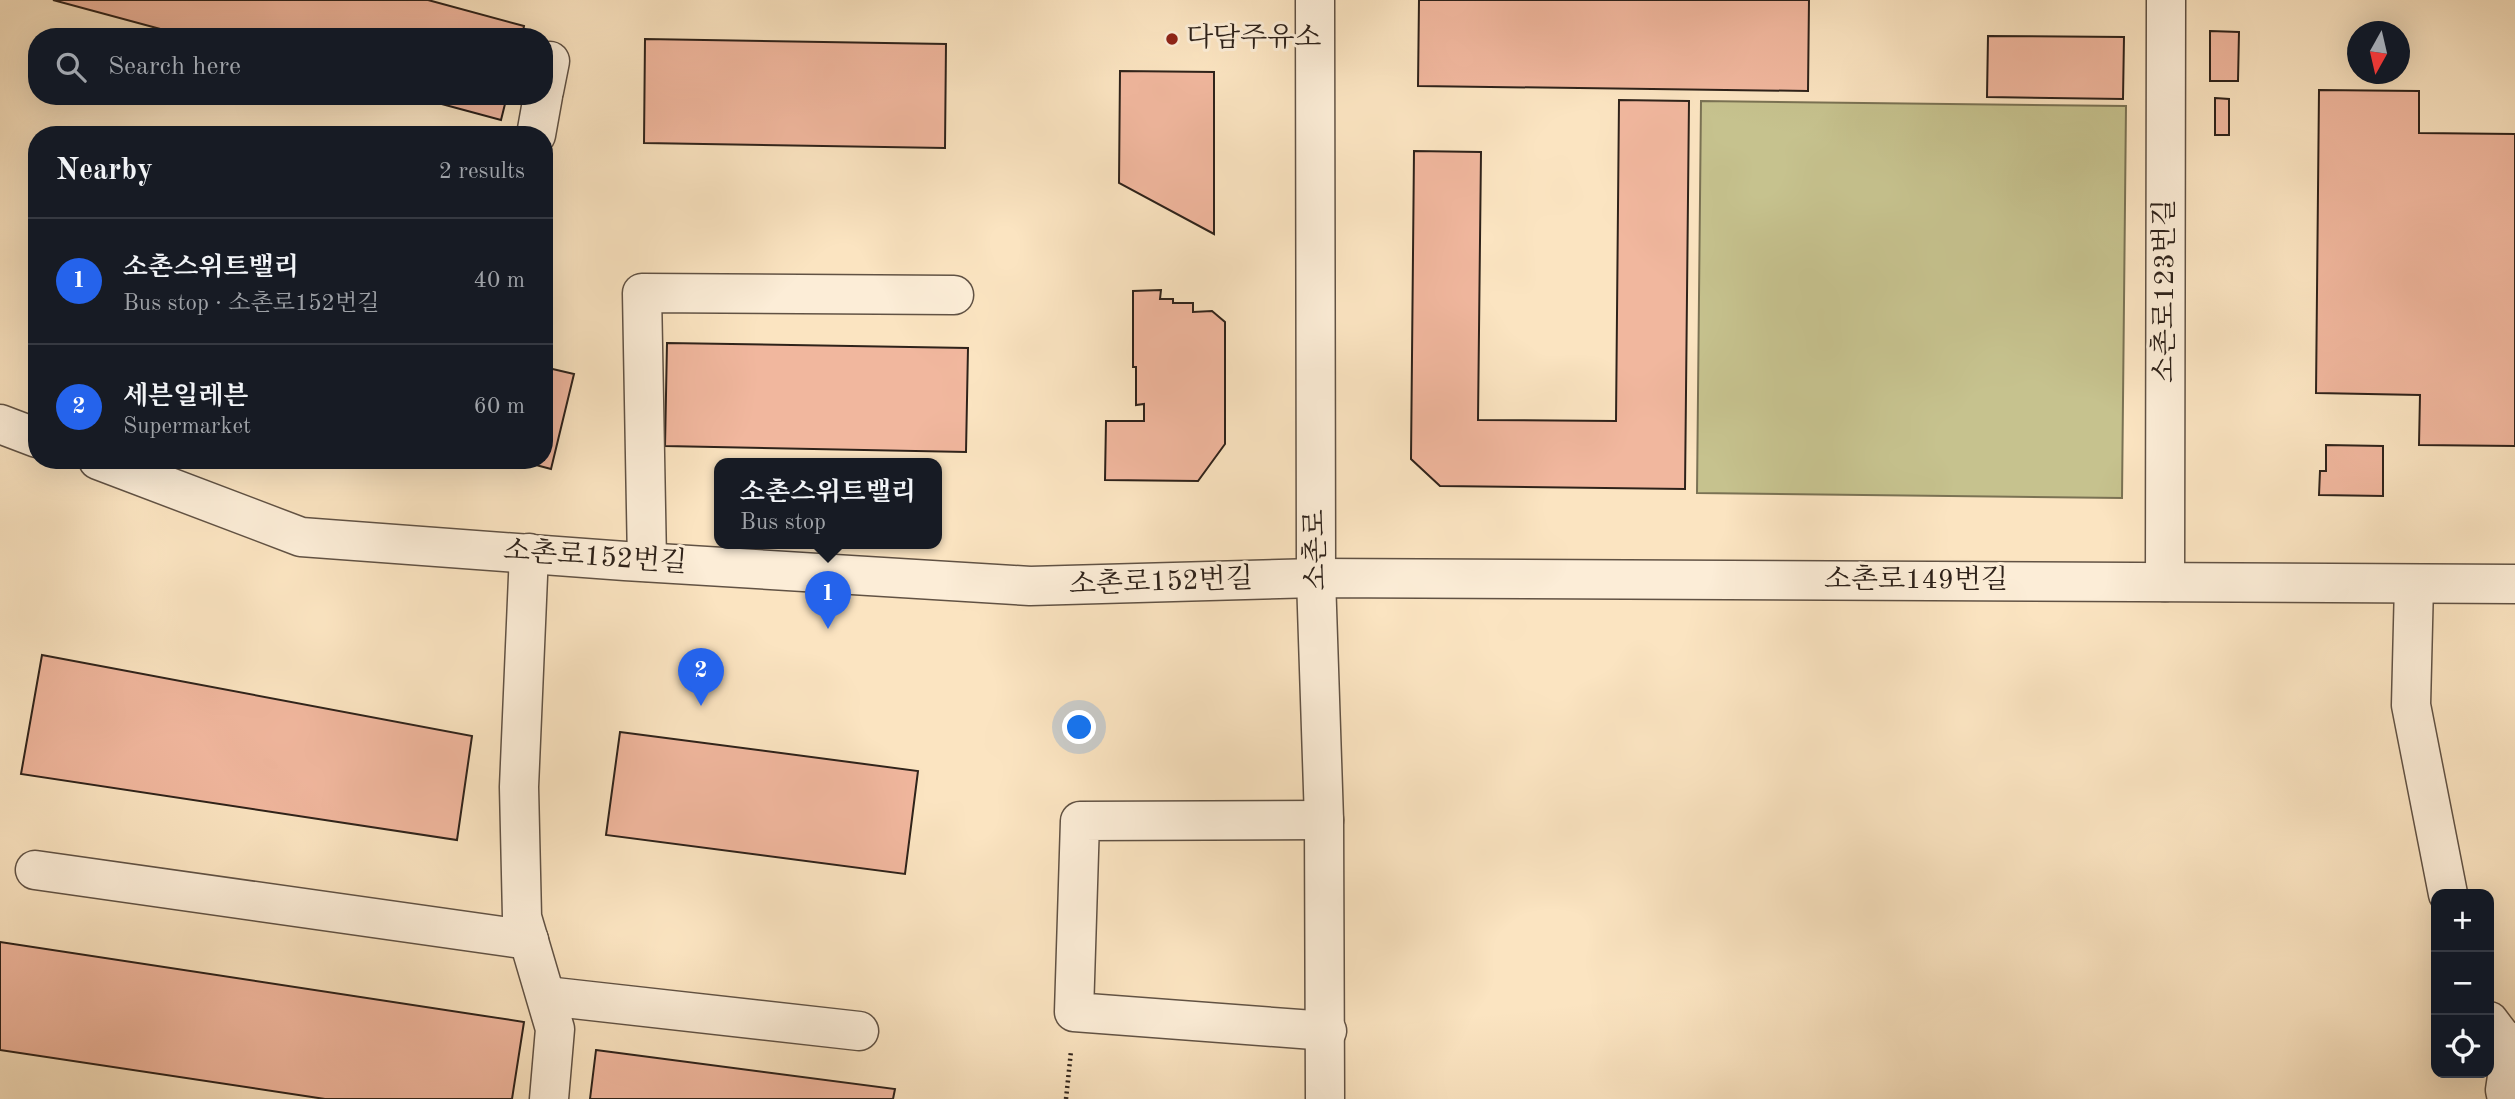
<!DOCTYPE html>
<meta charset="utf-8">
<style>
body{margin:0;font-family:"Old Standard TT","Noto Serif KR",serif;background:#20242c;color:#f1f3f6}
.controls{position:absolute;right:21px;bottom:21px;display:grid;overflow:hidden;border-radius:14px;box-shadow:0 7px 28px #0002}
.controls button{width:63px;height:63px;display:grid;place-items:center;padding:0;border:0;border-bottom:2px solid #363941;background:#171b24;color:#f1f3f6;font:35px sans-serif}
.compass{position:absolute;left:2347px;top:21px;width:63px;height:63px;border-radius:50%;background:#171b24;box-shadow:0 7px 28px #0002;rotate:188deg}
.you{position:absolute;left:1080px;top:728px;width:24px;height:24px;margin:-18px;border:5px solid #fff;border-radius:50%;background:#1a73e8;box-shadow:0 0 0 10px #1a73e833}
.badge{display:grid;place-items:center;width:46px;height:46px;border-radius:50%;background:#2563eb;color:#fff;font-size:23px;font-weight:700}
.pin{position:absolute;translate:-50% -58px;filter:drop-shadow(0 2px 4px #0008)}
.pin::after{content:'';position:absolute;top:37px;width:24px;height:21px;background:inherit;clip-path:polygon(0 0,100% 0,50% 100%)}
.popup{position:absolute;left:714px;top:458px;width:228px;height:91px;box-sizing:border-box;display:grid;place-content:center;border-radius:14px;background:#171b24;filter:drop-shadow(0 2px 5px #0005);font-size:23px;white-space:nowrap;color:#9ea1a6}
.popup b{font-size:26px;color:#f1f3f6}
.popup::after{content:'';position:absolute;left:50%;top:100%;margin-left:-14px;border:14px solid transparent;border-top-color:#171b24}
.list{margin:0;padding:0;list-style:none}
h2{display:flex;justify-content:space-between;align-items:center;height:91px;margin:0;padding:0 28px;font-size:30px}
h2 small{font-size:23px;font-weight:400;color:#9ea1a6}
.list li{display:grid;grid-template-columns:46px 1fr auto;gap:21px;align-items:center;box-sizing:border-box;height:126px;padding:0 28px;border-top:2px solid #363941}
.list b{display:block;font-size:26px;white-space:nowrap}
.list p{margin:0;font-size:23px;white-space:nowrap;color:#9ea1a6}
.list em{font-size:23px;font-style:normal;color:#9ea1a6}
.icon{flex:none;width:38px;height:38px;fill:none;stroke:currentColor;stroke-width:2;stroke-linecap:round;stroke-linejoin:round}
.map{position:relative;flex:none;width:2515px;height:1099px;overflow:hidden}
.search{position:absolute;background:#171b24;box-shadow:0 7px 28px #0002;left:28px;top:28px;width:525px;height:77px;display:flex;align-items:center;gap:18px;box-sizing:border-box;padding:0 24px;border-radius:28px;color:#9ea1a6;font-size:26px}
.panel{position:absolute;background:#171b24;box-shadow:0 7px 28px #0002;left:28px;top:126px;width:525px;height:343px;border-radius:28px}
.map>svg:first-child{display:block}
</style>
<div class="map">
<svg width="2515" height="1099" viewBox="0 0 2515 1099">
<rect width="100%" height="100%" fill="#fbe4c1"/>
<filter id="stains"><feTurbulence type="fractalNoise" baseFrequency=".00286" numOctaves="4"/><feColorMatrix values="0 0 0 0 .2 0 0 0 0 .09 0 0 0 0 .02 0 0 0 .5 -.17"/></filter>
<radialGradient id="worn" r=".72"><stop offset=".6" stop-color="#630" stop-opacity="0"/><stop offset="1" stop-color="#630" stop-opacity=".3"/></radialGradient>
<polygon fill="#c6c28e" stroke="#7a7254" stroke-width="2" points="1701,101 2126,106 2122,498 1697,493"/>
<g fill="#f1b79e" stroke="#2e221a" stroke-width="2">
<polygon points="53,0 428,0 524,26 522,37 190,37"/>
<polygon points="1419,0 1809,0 1808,91 1418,86"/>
<polygon points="2210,31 2239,32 2238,81 2210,81"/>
<polygon points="1988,36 2124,37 2123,99 1987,97"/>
<polygon points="645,39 946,44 945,148 644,143"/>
<polygon points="1120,71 1214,72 1214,234 1119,183"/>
<polygon points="2319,90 2419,91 2419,133 2515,134 2515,446 2419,445 2420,395 2316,393"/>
<polygon points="412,96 507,96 501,120"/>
<polygon points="2215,98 2229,99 2229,135 2215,135"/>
<polygon points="1619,100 1689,101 1685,489 1440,486 1411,459 1414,151 1481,152 1478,420 1616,421"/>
<polygon points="1161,290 1160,299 1173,299 1173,303 1193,303 1193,312 1212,311 1225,322 1225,444 1198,481 1105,480 1106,421 1144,421 1144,404 1136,405 1136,367 1133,367 1133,291"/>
<polygon points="667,343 968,348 966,452 665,446"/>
<polygon points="544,367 574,374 551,469 517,460 544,460"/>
<polygon points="2326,445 2383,446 2383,496 2319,495 2320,471 2326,471"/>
<polygon points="42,655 472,736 457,840 21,774"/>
<polygon points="620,732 918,771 905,874 606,835"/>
<polygon points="0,942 524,1022 512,1099 325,1099 0,1050"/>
<polygon points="596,1050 895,1089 893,1099 590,1099"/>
</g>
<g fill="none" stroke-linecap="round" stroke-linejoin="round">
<g stroke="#615244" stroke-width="41">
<g id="minor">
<polyline points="1315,0 1316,578 1324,820 1325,1099"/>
<polyline points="544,91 550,61"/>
<polyline points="536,135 543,96"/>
<polyline points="0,424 37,438"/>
<polyline points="98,460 301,537 625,561 1030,586 1316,578 2515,584"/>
<polyline points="529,553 519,787 522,917 555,1029 549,1099"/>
<polyline points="647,562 642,293 954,295"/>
<polyline points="2165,582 2166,0"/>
<polyline points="2414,584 2411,705 2448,894"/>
<polyline points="1324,820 1080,821 1074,1012 1327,1031"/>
<polyline points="35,870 529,940"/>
<polyline points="546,996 859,1031"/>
<polyline points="2489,1021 2511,1050 2515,1042"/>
<polyline points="2507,1099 2505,1090 2511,1050"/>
</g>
</g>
<polyline stroke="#2e221a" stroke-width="4.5" stroke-dasharray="2 3.5" stroke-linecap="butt" points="1066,1099 1071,1051"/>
<use href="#minor" stroke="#fcedd7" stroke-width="38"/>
</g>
<circle fill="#8f2418" stroke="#fcedd7" stroke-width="2.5" cx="1172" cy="39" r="7"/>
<g text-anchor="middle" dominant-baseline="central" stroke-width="6" stroke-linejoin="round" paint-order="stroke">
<g font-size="28" fill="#2e221a" stroke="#fcedd7" text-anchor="start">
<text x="1186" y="39">다담주유소</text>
</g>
<g font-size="28" fill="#2e221a" stroke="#fcedd7">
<text transform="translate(2166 291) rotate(-90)">소촌로123번길</text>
<text transform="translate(1317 550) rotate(-91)">소촌로</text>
<text transform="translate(595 558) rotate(4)">소촌로152번길</text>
<text x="1916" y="581">소촌로149번길</text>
<text transform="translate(1161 583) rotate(-2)">소촌로152번길</text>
</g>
</g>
<rect width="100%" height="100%" filter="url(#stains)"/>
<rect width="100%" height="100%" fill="url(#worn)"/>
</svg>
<div class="controls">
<button>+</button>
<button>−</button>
<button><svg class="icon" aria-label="locate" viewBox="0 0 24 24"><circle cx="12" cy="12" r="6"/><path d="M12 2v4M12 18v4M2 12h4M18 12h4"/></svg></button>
</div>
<svg class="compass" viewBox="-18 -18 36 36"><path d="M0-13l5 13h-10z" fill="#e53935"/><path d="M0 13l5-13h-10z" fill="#9ea1a6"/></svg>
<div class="you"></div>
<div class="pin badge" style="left:828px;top:629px">1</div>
<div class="popup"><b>소촌스위트밸리</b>Bus stop</div>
<div class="pin badge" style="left:701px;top:706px">2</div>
<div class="search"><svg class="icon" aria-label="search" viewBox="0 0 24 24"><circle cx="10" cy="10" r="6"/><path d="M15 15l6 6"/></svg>Search here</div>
<section class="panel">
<h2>Nearby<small>2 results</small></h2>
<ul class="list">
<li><span class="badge">1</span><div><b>소촌스위트밸리</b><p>Bus stop · 소촌로152번길</p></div><em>40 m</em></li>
<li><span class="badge">2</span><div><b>세븐일레븐</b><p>Supermarket</p></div><em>60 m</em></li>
</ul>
</section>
</div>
